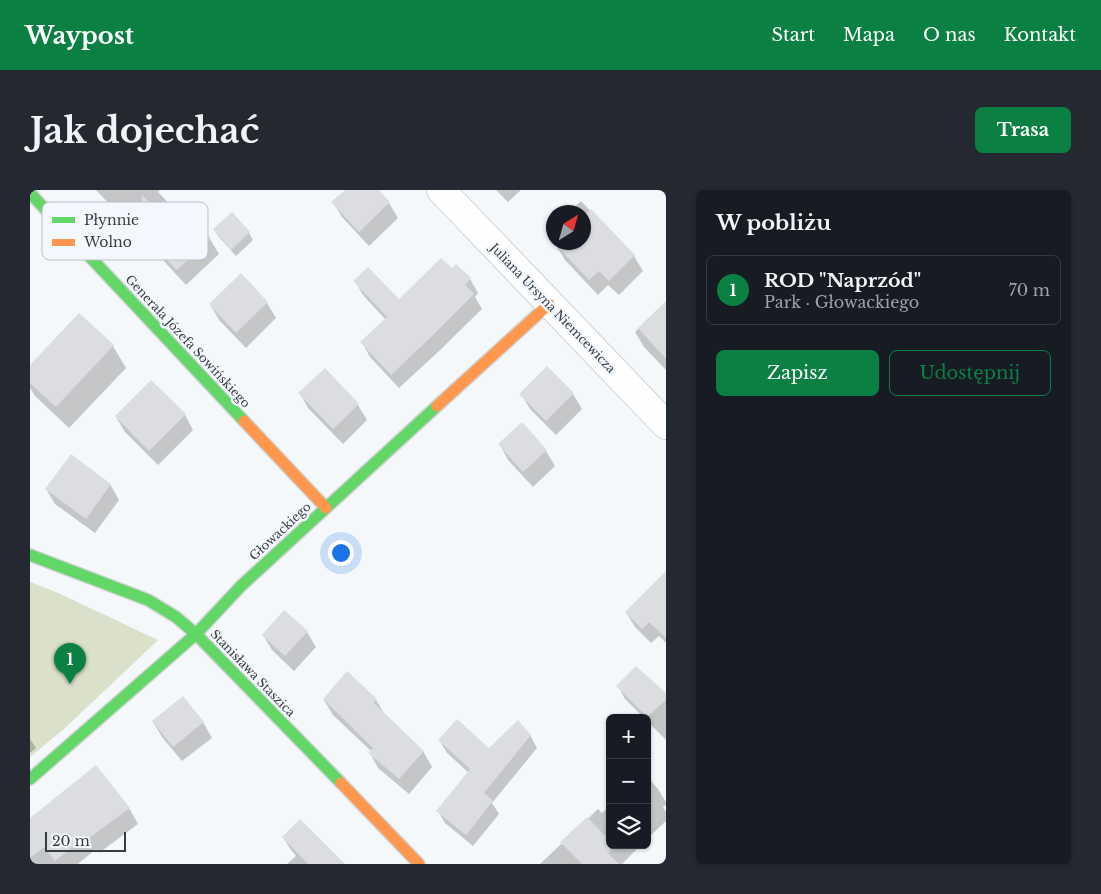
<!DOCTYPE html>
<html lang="pl">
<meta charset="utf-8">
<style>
body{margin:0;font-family:"Libre Baskerville",serif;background:#242831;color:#f1f3f6}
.controls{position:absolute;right:15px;bottom:15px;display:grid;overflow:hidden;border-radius:8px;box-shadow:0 1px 4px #0004}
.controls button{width:45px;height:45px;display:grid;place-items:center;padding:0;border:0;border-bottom:1px solid #363941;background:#171b24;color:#f1f3f6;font:25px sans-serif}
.compass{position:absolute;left:516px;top:15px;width:45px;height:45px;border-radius:50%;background:#171b24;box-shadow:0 1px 4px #0004;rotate:37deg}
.scale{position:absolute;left:15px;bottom:12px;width:81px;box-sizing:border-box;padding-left:5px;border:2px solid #3a3d40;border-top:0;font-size:14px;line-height:18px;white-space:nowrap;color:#3a3d40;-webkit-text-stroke:4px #f2f8fe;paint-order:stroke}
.you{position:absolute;left:310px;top:362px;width:18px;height:18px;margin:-12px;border:4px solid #fff;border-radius:50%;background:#1a73e8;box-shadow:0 0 0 8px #1a73e833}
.badge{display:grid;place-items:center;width:32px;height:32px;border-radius:50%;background:#0b8043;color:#fff;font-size:16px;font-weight:700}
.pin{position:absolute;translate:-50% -41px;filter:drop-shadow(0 1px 2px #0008)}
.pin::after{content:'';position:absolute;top:26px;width:18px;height:15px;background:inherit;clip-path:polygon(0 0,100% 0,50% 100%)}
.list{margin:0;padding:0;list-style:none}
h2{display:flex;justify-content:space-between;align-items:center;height:65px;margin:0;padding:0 20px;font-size:21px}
h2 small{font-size:16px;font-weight:400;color:#9ea1a6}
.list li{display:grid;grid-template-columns:32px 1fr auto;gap:15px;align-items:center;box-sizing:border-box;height:70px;margin:0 10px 10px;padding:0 10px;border:1px solid #363941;border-radius:8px}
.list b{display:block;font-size:19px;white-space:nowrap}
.list p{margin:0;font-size:16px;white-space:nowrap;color:#9ea1a6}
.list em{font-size:16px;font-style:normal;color:#9ea1a6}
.actions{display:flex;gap:10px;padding:15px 20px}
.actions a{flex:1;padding:11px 0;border:1px solid #0b8043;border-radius:8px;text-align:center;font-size:18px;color:#0b8043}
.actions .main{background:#0b8043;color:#fff}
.icon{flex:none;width:28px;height:28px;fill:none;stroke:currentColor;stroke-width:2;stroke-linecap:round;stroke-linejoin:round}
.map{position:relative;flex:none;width:636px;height:674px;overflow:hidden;border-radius:8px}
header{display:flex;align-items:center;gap:30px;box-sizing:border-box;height:70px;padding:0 25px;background:#0b8043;color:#fff}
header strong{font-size:24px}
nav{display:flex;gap:28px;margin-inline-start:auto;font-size:18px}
.intro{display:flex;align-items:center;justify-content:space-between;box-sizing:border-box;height:120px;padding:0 30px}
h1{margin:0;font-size:35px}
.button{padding:12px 22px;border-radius:8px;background:#0b8043;color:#fff;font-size:18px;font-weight:700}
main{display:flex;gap:30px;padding:0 30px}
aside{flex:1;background:#171b24;border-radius:8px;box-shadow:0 1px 4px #0004}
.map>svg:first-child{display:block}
</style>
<header>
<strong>Waypost</strong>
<nav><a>Start</a><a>Mapa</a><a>O nas</a><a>Kontakt</a></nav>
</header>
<div class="intro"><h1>Jak dojechać</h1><a class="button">Trasa</a></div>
<main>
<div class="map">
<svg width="636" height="674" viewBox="0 0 636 674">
<rect width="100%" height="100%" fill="#f5f8fb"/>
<polygon fill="#dae0ca" points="0,392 26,402 128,450 34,539 0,567"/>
<g fill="#0003">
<polygon points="66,0 130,0 128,2 154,29 158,25 180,49 189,64 156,95 131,68 121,68 113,53 114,15 95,31"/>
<polygon points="316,0 348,0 359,13 368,28 339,56 312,27 303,12"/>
<polygon points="466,0 491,0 478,12"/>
<polygon points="551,11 604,66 613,81 589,105 578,95 568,105 535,70 526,55 554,52 554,22 539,22"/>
<polygon points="184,40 219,43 223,50 206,66 189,47"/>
<polygon points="211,85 237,113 246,128 216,158 189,130 180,114"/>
<polygon points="440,89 448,103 445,107 452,119 409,161 369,198 340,167 332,152 356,130 333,105 325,91 369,111"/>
<polygon points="631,117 636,122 636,180 614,157 605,142"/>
<polygon points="83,156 96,178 39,238 5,206 0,198 0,177"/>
<polygon points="517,178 543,204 552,219 526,245 500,219 491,204"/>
<polygon points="295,179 328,215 337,230 313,254 278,218 270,203"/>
<polygon points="155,225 163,240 128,275 95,242 86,227"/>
<polygon points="492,234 516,261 525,276 503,297 478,270 470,255"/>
<polygon points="80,294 89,310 65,343 25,314 16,299"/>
<polygon points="636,389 636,453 629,446 621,453 605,437 596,422"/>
<polygon points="277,442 286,457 264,481 242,460 233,445"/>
<polygon points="588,496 636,505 636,550 617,531 617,528 614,528 595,509"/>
<polygon points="294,510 346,510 355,525 393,561 402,577 379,604 348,578 340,563 341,561 303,525"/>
<polygon points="123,532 173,532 182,548 152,571 132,547"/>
<polygon points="500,545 507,558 462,613 469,624 443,656 415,633 408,621 439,583 417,563 410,551 459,559"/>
<polygon points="0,549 6,558 0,563"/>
<polygon points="617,586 628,599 636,612 636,615 633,617 636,622 636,631 617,649"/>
<polygon points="580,616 580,655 611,655 592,674 510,674 568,619 572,623"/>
<polygon points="99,618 108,634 69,663 66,659 48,674 0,674 0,630"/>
<polygon points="253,647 312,674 257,674 266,666 261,660"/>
</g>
<g fill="#dcdde0">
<polygon points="315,0 349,0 360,12 329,42 301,12"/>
<polygon points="112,5 132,26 143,16 154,28 158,24 181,48 147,80 121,54 111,53"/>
<polygon points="561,19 605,65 579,91 569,81 559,90 525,54 527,52 554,52 554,26"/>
<polygon points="202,22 220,42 201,60 183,39"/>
<polygon points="411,68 422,78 426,74 441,88 435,95 444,104 401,147 361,185 330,152 357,127 323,91 338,77 369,109"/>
<polygon points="211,83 238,112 206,143 179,114"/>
<polygon points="636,111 636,169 608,138"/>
<polygon points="49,123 84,155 26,217 0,193 0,175"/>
<polygon points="517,176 544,203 516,231 489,204"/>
<polygon points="295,178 329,214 303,239 268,203"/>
<polygon points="121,190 156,224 119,261 85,226"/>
<polygon points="492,232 517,260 493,282 468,254"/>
<polygon points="41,264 81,294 56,329 15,299"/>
<polygon points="636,381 636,448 619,432 612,439 595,422"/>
<polygon points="254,420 278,441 255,466 232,445"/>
<polygon points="606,476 636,503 636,510 617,527 586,496"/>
<polygon points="317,481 347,509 344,513 394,561 369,589 338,563 343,558 293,509"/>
<polygon points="153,506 174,532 143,557 122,531"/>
<polygon points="427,529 459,558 488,530 501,545 454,603 463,611 436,645 406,621 440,579 408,550"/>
<polygon points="66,575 100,618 59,648 57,645 25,671 14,657 0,668 0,628"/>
<polygon points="557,627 580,651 580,655 583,655 585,657 578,663 589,674 552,674 530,652"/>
<polygon points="270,629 315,674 278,674 252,647"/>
</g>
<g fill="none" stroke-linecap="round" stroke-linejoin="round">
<g stroke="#d0d3d5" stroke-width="30">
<polyline id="street" points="411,0 636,235"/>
</g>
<g stroke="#d0d3d5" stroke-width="14">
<g id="fast">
<polyline points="0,3 214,231"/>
<polyline points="0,365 118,410 146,427 166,444 311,593"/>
<polyline points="0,589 166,444 211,396 407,216"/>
</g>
</g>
<g stroke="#d0d3d5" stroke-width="14">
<g id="slow">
<polyline points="407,216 519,114"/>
<polyline points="214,231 296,318"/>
<polyline points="311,593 389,674"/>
</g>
</g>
<use href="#street" stroke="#fefefe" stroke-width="28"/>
<use href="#fast" stroke="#63d668" stroke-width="11"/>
<use href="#slow" stroke="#ff974d" stroke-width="11"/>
</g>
<g text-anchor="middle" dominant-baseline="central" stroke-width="5" stroke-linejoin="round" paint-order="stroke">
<g font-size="12" fill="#3a3d40" stroke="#f2f8fe">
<text transform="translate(523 118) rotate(46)">Juliana Ursyna Niemcewicza</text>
<text transform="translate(158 151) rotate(47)">Generała Józefa Sowińskiego</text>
<text transform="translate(250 341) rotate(-43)">Głowackiego</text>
<text transform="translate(223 483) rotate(46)">Stanisława Staszica</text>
</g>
</g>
<rect x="12" y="12" width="166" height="58" rx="8" fill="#f2f8fe" stroke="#bbc0c5" stroke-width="1"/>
<rect x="22" y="27" width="23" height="6" fill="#63d668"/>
<rect x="22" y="49" width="23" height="7" fill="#ff974d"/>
<g font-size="14" fill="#3a3d40">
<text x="54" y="35">Płynnie</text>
<text x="54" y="57">Wolno</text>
</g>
</svg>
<div class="controls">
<button>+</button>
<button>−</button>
<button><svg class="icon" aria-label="layers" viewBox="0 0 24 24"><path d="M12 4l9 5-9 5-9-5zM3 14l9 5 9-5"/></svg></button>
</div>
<svg class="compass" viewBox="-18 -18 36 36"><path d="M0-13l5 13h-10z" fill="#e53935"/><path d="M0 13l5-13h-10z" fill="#9ea1a6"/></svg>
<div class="scale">20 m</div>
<div class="you"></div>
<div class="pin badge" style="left:40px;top:494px">1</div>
</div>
<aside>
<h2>W pobliżu<small></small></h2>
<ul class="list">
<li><span class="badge">1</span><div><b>ROD &quot;Naprzód&quot;</b><p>Park · Głowackiego</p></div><em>70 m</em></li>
</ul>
<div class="actions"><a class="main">Zapisz</a><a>Udostępnij</a></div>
</aside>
</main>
